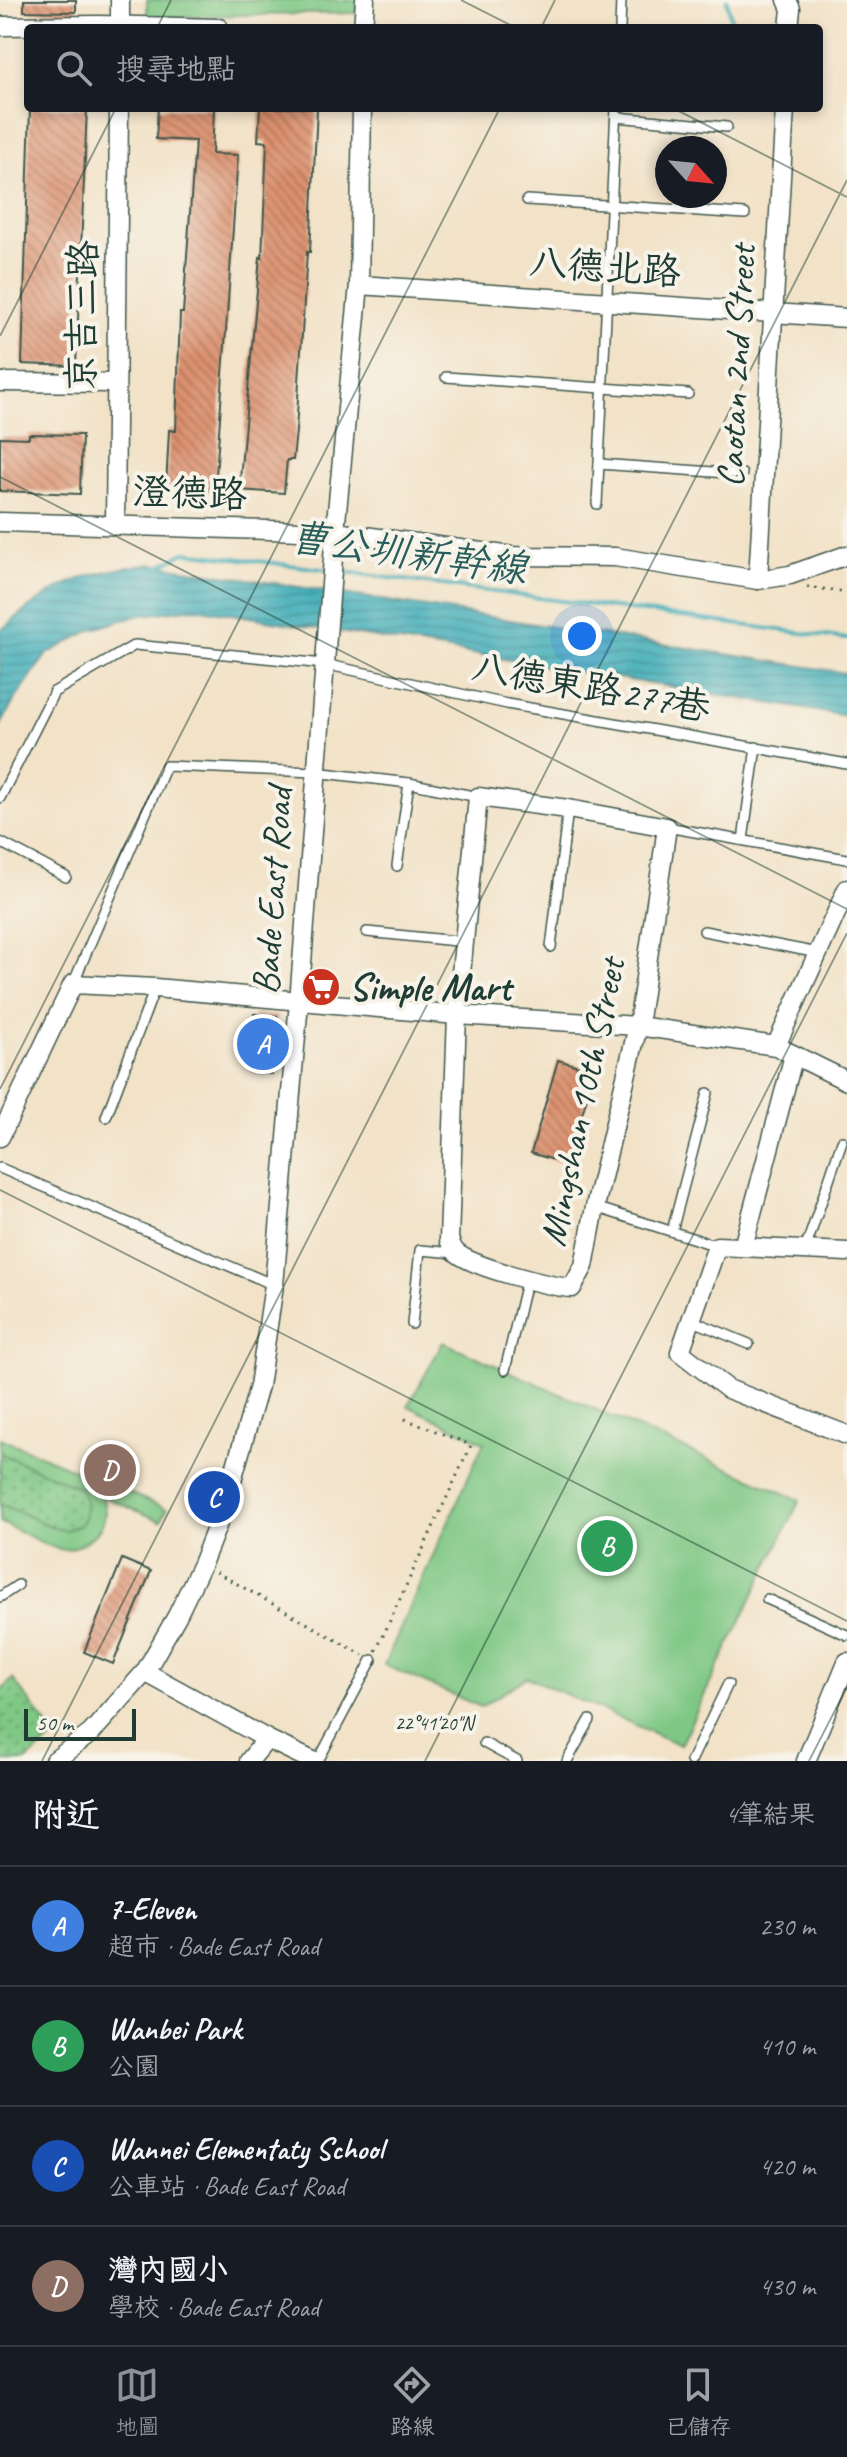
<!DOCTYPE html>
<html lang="zh-TW">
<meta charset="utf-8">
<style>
body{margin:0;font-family:Caveat,"LXGW WenKai TC",sans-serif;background:#20242c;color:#f1f3f6}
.compass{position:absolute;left:655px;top:136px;width:72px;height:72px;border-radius:50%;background:#171b24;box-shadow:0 4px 12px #0003;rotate:117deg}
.scale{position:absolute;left:24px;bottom:20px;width:112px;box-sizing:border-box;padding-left:8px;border:4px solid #1f3d34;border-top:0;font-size:22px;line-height:28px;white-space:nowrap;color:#1f3d34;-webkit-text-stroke:6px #f7f3e8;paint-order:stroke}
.you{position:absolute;left:582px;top:636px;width:28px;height:28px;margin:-20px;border:6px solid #fff;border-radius:50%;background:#1a73e8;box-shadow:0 0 0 12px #1a73e833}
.badge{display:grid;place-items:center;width:52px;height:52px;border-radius:50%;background:#8c9099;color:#fff;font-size:26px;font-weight:700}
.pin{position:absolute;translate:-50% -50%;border:4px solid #fff;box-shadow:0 2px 8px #0006}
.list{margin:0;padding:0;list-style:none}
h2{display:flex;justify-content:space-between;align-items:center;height:104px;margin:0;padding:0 32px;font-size:34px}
h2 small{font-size:26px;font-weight:400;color:#9ea1a6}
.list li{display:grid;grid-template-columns:52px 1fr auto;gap:24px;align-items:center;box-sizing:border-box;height:120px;padding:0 32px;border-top:2px solid #363941}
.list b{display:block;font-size:30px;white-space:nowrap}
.list p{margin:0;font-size:26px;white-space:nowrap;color:#9ea1a6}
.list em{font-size:26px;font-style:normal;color:#9ea1a6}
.icon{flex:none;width:44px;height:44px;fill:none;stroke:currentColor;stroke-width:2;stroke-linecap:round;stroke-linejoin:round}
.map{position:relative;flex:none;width:847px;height:1761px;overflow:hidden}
.search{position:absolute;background:#171b24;box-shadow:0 4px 12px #0003;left:24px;right:24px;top:24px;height:88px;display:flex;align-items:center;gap:20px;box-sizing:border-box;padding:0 28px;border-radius:8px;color:#9ea1a6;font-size:30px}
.sheet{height:584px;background:#171b24}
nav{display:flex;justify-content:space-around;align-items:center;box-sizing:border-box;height:112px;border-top:2px solid #363941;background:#171b24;font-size:22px;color:#9ea1a6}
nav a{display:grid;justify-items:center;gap:4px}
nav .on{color:#8c9099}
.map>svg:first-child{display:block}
</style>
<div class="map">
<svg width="847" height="1761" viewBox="0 0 847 1761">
<defs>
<pattern id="grass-dots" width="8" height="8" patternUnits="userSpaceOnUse" patternTransform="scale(2)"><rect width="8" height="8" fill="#7ec784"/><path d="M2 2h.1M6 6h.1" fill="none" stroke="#67a36d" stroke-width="1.8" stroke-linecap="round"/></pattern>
<pattern id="water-rules" width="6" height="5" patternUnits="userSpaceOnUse" patternTransform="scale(2)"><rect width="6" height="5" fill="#3cacb8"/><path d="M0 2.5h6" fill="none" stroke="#328d96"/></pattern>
<pattern id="building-back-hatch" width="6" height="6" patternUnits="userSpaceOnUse" patternTransform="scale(2)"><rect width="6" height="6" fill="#db906e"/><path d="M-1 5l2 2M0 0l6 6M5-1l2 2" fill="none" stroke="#b1775b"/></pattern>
</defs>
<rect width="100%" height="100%" fill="#f7f3e8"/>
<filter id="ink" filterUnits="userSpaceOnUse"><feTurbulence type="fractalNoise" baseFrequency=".0125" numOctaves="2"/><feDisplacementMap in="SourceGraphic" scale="16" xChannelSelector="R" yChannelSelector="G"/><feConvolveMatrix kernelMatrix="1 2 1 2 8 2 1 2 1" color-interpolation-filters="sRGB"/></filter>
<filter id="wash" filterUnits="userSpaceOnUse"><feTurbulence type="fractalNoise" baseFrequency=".006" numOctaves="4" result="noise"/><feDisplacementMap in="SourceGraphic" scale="32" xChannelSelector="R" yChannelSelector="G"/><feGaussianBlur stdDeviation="1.8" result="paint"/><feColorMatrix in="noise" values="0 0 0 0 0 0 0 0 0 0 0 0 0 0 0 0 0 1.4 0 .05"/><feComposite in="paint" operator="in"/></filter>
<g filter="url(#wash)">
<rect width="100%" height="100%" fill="#f2e2c7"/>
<g fill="url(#grass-dots)" stroke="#4e825c" stroke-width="2">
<path d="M0,1453L80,1488C87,1501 89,1511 80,1525L67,1530L57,1529L0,1504Z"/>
<polygon points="13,1679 55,1736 26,1761 0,1761 0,1692"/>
</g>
<g fill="#7ec784" stroke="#4e825c" stroke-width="2">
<polygon points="147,0 358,0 357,13 147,17"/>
<polygon points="443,1342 800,1500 680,1745 527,1677 481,1707 384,1665 484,1442 408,1406"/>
<path d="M0,1438L167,1509L161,1521L102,1496C103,1501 105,1509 105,1514C103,1534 77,1552 58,1549C45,1546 14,1528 0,1522V1504L57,1529L67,1530L80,1525C89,1511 87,1501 80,1488L0,1453Z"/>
</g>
<path fill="url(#water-rules)" stroke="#2e7476" stroke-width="2" d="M152,564L847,673V716L195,608L135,616L91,630L47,654L14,701L0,727V631C54,584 81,572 152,564Z"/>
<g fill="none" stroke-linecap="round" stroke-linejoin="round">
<g stroke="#3cacb8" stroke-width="4">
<polyline points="727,0 733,28"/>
<polyline points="158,567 186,552 329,570"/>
<polyline points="337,571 847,639"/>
</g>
</g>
<g id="blocks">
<g fill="url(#building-back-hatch)">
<polygon points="24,0 76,0 76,12 24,11"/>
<polygon points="30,108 87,108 76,366 22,364"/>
<polygon points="158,108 214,108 212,154 238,155 215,491 166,488 169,430 176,431 180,313 183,313 195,141 156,139"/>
<polygon points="260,108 317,108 310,252 307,252 296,431 293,460 287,460 284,493 239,490 260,257 262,258 267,142 258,141"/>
<polygon points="29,434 82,435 80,494 0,491 0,437 29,438"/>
<polygon points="254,1014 277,1016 272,1074 249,1072"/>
<polygon points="558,1060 595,1071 567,1164 531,1153"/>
<polygon points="122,1559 151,1571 113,1664 84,1652"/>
</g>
</g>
</g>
<g filter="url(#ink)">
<use href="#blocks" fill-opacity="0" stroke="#3f564a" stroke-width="2"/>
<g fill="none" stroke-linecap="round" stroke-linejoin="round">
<g stroke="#3f564a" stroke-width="12">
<g id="service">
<polyline points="620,28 621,0"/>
<polyline points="616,117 727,127"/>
<polyline points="527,200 745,214"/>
<polyline points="446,377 688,394"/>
<polyline points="599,464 742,474"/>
<polyline points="597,504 616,108"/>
<polyline points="0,798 54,692 135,645 324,664 507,704 847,764"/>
<polyline points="667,827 847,859"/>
<polyline points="743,840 756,747"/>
<polyline points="0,842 66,877"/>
<polyline points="397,866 409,783"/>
<polyline points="704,931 818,953"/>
<polyline points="367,932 466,942"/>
<polyline points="551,947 568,809"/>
<polyline points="73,984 166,766 315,772 409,783 478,797"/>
<polyline points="106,1117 155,988"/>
<polyline points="0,1168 274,1285"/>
<polyline points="595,1207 717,1246"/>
<polyline points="672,1231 708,1093"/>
<polyline points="805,1250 842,1141"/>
<polyline points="691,1320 749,1344"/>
<polyline points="412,1324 420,1250 456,1253"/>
<polyline points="505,1370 527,1278"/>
<polyline points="0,1597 18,1585"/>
<polyline points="767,1599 847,1635"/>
<polyline points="484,1743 517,1761"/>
<polyline points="318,1761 372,1660"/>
<polyline points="567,1761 590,1720"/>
<polyline points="691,1761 728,1684"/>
</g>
</g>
<g stroke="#3f564a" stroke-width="21">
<g id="minor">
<polyline points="787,0 791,9 789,28"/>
<polyline points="0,26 99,25 219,28"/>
<polyline points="120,28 120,0"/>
<polyline points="363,28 365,0"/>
<polyline points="359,285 847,318"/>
<polyline points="0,382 115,383"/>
<polyline points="0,522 335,532 512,556 615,557 758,580 790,575 847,555"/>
<polyline points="115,525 119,108"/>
<polyline points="758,580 785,108"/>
<path d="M478,797L568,809L667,827L638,1026L595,1207L584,1266L572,1288C552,1287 467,1266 455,1251C452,1248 451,1243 449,1240L457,1015Z"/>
<polyline points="776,1046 847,889"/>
<polyline points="0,1137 73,984 155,988 457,1015 638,1026 776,1046 847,1081"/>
<polyline points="743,1247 794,1055"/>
<polyline points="847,1252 717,1246 680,1352 728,1389 847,1435"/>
<polyline points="145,1672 267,1739"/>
<polyline points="54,1761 91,1733 145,1672 177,1616 202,1564 224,1508 259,1386 274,1285 299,1002 335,532 359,285 362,108"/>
<polyline points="249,1761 267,1739 313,1761"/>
<polyline points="806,1761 847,1662"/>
</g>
</g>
<g stroke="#3f564a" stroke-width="3" stroke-dasharray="2 6" stroke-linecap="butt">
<polyline points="807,587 847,592"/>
<polyline points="216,1572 363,1655"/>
<polyline points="376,1651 471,1445 400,1417"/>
</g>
<use href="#service" stroke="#fff" stroke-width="9"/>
<use href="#minor" stroke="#fff" stroke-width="18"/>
</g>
</g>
<path fill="none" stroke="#1f3d34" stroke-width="2" stroke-opacity="0.45" d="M461,0L516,28M157,28L171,0M541,28L555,0M673,108L847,197M0,336L116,108M0,477L847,909M0,1089L500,108M0,1190L847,1621M42,1761L847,180M425,1761L847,933M809,1761L847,1687"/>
<defs>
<g id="supermarket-disc" transform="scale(2)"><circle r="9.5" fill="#c8321e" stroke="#f7f3e8"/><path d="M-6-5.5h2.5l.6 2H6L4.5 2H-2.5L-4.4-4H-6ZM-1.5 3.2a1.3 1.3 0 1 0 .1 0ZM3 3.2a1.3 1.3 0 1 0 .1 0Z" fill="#fff"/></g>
</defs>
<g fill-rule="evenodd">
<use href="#supermarket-disc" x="321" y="987"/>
</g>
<g text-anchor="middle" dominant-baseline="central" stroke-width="8" stroke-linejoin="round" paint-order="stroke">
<g font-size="38" fill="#1f3d34" stroke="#f7f3e8">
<text transform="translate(605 267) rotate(4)">八德北路</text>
<text transform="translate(82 316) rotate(-89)">京吉三路</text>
<text transform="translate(736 366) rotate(-87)">Caotan 2nd Street</text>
<text transform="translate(190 493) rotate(2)">澄德路</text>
<text transform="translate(591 687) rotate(10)">八德東路277巷</text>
<text transform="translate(272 891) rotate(-86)">Bade East Road</text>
<text transform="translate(582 1102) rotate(-78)">Mingshan 10th Street</text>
</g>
<g font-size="38" font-weight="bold" fill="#1f3d34" stroke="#f7f3e8" text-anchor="start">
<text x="349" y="987">Simple Mart</text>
</g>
<g font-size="40" font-style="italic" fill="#285e5c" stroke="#f7f3e8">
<text transform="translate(408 553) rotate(8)">曹公圳新幹線</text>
</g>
</g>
<g font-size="20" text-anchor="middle" fill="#1f3d34" stroke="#f7f3e8" stroke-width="8" stroke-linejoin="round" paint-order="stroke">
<text x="434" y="1730">22°41'20"N</text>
</g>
</svg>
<svg class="compass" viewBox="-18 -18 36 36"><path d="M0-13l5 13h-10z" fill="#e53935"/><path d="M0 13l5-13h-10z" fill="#9ea1a6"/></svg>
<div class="scale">50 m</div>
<div class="you"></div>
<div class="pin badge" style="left:263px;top:1044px;background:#3f7fe0">A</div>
<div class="pin badge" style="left:607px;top:1546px;background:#2e9e5b">B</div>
<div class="pin badge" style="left:214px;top:1497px;background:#1a4fb4">C</div>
<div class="pin badge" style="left:110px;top:1470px;background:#8d6e63">D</div>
<div class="search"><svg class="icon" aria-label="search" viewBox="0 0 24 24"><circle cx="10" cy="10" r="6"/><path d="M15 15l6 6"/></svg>搜尋地點</div>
</div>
<section class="sheet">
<h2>附近<small>4筆結果</small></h2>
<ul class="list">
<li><span class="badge" style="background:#3f7fe0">A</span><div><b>7-Eleven</b><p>超市 · Bade East Road</p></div><em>230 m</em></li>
<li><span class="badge" style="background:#2e9e5b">B</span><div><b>Wanbei Park</b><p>公園</p></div><em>410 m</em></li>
<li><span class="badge" style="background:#1a4fb4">C</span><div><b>Wannei Elementaty School</b><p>公車站 · Bade East Road</p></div><em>420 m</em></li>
<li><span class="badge" style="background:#8d6e63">D</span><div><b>灣內國小</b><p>學校 · Bade East Road</p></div><em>430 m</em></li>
</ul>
</section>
<nav>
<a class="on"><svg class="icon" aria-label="map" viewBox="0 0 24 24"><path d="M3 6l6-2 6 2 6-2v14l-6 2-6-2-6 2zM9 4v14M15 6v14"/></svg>地圖</a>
<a><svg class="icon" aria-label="directions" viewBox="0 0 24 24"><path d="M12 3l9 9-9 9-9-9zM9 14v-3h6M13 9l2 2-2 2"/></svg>路線</a>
<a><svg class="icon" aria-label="saved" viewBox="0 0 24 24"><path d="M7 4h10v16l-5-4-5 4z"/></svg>已儲存</a>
</nav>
